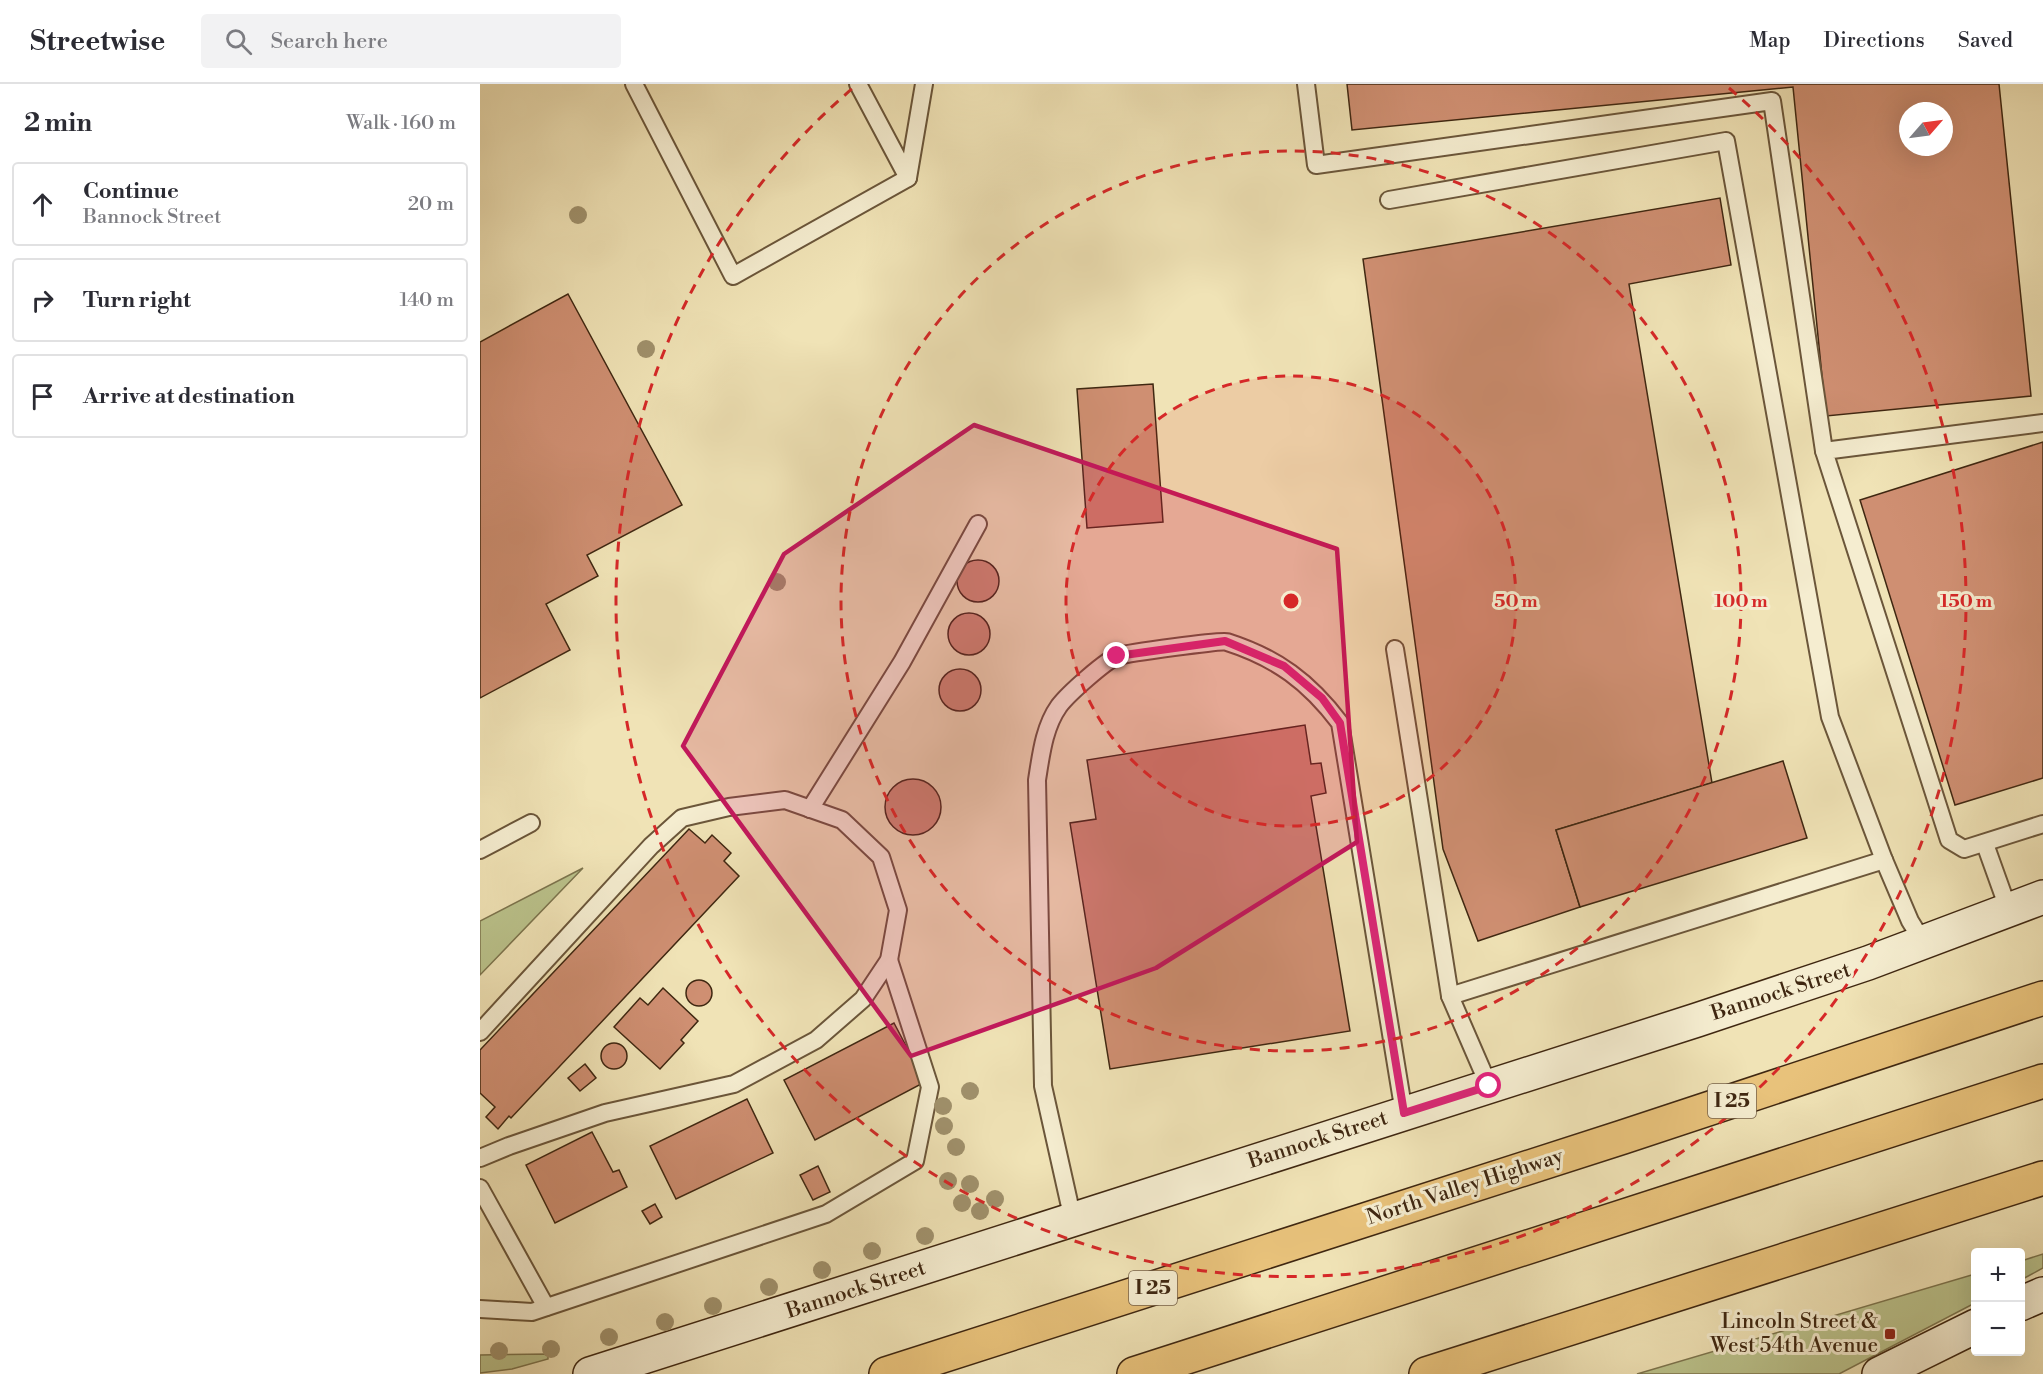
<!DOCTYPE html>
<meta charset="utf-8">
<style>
body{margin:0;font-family:"Libre Bodoni",serif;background:#f2f2f3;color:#2b2b33}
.controls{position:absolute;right:18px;bottom:18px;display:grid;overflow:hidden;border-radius:6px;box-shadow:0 6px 24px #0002}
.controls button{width:54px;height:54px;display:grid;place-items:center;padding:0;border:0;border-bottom:2px solid #e1e1e2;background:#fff;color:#2b2b33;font:30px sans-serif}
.compass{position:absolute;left:1419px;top:18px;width:54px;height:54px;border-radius:50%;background:#fff;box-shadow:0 6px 24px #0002;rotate:62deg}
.stop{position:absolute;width:18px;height:18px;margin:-14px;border:4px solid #db2777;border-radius:50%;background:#fff}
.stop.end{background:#db2777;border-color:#fff;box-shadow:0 2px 6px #0008}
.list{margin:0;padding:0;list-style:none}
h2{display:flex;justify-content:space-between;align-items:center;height:78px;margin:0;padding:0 24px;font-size:26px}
h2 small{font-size:20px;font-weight:400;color:#7c7c81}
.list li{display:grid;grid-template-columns:39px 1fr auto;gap:18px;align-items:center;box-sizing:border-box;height:84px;margin:0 12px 12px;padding:0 12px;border:2px solid #e1e1e2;border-radius:6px}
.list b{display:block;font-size:22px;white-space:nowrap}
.list p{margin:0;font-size:20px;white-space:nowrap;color:#7c7c81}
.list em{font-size:20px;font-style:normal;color:#7c7c81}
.icon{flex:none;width:33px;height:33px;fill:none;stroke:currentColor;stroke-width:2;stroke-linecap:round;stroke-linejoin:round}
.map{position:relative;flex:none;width:1563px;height:1290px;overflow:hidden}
header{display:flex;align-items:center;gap:36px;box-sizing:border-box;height:84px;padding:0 30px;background:#fff;border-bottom:2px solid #e1e1e2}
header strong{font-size:28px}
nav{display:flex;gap:33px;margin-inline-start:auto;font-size:21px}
.search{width:420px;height:54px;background:#f2f2f3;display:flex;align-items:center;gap:15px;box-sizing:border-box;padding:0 21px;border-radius:6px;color:#7c7c81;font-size:22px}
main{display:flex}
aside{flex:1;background:#fff}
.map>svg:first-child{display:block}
</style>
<header>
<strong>Streetwise</strong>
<div class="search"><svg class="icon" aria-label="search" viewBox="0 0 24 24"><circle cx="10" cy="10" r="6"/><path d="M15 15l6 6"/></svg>Search here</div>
<nav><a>Map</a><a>Directions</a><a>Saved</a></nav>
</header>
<main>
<aside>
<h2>2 min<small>Walk · 160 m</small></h2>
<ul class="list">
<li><svg class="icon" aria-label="ahead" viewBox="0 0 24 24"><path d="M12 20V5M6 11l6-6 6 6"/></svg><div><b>Continue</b><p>Bannock Street</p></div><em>20 m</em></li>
<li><svg class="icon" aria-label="right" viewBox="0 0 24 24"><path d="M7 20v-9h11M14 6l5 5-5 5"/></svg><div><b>Turn right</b></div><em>140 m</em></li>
<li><svg class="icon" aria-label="arrive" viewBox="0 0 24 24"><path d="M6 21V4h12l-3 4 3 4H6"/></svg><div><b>Arrive at destination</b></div></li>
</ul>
</aside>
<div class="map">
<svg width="1563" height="1290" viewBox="0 0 1563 1290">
<rect width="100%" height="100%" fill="#f0e3b6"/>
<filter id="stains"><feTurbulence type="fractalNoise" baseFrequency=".00333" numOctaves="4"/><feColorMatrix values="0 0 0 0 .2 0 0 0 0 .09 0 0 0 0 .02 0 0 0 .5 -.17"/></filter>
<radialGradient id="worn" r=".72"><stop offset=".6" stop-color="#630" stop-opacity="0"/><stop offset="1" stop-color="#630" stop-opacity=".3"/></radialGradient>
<g fill="#bbc38c" stroke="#7d754e" stroke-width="1.5">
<polygon points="103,784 0,891 0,837"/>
<polygon points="1563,1170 1563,1184 1541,1196 1541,1177"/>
<polygon points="1495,1190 1495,1219 1359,1290 1157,1290"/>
<polygon points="68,1270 68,1275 32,1285 0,1289 0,1271"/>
</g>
<g fill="#cf8f72" stroke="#3f2711" stroke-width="1.5" fill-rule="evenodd">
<path d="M867,0H1519L1551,312L1346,332L1313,3L872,46ZM1428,27H1464V63H1428Z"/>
<polygon points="1240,114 1251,181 1149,200 1232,699 1076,746 1100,823 998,857 963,765 883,175"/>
<polygon points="88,210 202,421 107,471 118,492 66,520 90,566 0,614 0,258"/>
<polygon points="673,300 683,438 607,444 597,305"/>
<polygon points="1563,358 1563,694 1475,721 1380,416"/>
<circle cx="498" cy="497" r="21"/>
<circle cx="489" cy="550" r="21"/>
<circle cx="480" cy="606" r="21"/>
<polygon points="825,641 831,680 841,679 846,709 831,712 870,947 630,985 590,739 616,735 607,676"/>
<polygon points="1303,677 1327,754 1100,823 1076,746"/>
<circle cx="433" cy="723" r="28"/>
<polygon points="209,745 225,759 232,751 251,769 244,777 259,792 31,1034 29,1032 18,1045 6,1033 15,1023 0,1009 0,966"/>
<circle cx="219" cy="909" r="13"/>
<polygon points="183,904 218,937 201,956 204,959 180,985 134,943 160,914 168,921"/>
<polygon points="414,939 445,998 335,1056 304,996"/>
<circle cx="134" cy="972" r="13"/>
<polygon points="105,980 116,994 100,1007 88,994"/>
<polygon points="267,1015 293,1069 196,1115 170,1062"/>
<polygon points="112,1048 133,1088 139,1086 147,1103 75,1139 46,1081"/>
<polygon points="338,1082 350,1108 333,1116 320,1091"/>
<polygon points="175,1120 182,1133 170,1140 162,1127"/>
</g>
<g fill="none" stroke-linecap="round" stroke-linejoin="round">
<g stroke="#6b563a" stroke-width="20">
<g id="lane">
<polyline points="154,0 253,192 428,94 444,0"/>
<polyline points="378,0 428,94"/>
<polyline points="826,0 836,81 1292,17 1344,367"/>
<polyline points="909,116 1246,57 1350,633 1404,776 1430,837 1443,858"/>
<polyline points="1563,339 1344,367 1469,756 1484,765 1563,740"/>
<polyline points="915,565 970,912 1009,1002"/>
<polyline points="330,725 422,578 498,440"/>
<polyline points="1505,760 1529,827"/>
<polyline points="0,766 51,739"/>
<polyline points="970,912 1404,776"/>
<polyline points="0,948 171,762 202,734 249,723 305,716 362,736 401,773 418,826 409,876 383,915 336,956 254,1000 125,1029 29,1062 0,1074"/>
<polyline points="0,1104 66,1223"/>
<path d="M593,1136L563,1002L557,696C561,671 564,643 579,622C588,610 626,576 638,572C648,569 741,556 747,558C797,574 829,598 860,639L924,1029"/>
<polyline points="0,1225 52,1228 346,1130 435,1077 450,1003 409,876"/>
</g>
</g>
<g stroke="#3f2711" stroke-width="36">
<g id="secondary">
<polyline points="1540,1220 1563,1210"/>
<polyline points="110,1290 1217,936 1388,879 1563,813"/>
<polyline points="1399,1290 1496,1242"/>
</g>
</g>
<g stroke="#3f2711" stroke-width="36">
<g id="highway">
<polyline points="406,1290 1143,1053 1563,914"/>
<polyline points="654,1290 1563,997"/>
<polyline points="946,1290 1563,1094"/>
</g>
</g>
<use href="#lane" stroke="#f5edd0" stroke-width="16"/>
<use href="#secondary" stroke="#f5edd0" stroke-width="33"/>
<use href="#highway" stroke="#e8c27b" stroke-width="33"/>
</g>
<g fill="#a0916c">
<circle cx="98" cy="131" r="9"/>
<circle cx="166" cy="265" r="9"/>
<circle cx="297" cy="498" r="9"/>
<circle cx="490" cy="1007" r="9"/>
<circle cx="463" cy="1022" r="9"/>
<circle cx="464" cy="1042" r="9"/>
<circle cx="476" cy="1063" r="9"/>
<circle cx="468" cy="1097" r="9"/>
<circle cx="490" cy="1100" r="9"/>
<circle cx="515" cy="1115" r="9"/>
<circle cx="482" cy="1119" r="9"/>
<circle cx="500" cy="1127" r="9"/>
<circle cx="445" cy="1152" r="9"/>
<circle cx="392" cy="1167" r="9"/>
<circle cx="342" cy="1186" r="9"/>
<circle cx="289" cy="1203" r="9"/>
<circle cx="233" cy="1222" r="9"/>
<circle cx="185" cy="1238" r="9"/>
<circle cx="129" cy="1253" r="9"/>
<circle cx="71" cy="1265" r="9"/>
<circle cx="19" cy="1267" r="9"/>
</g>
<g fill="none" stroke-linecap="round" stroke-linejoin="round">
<polyline stroke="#db2777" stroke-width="8" points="637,572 745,557 804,582 842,614 860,639 924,1029 1009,1002"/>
</g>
<path fill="#c2185b" fill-opacity="0.2" stroke="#c2185b" stroke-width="4.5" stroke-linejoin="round" d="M494,341L857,465L877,758L676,884L431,972L203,662L304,470Z"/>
<circle cx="811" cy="517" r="225" fill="#d62828" fill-opacity=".12"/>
<g fill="none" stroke="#d62828" stroke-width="3" stroke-dasharray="10 8">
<circle cx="811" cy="517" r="225"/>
<circle cx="811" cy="517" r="450"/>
<path d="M1249 4A675 675 0 1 1 373 4"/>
</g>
<rect fill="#8f2418" stroke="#f5edd0" stroke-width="2" x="1404" y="1244" width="12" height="12" rx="3"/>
<g text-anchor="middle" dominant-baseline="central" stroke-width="6" stroke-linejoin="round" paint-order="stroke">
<g fill="#f5edd0" stroke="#76624a" stroke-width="1.5">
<rect x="1228" y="1000" width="48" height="34" rx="4.5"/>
<rect x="649" y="1187" width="48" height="34" rx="4.5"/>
</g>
<g font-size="20" font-weight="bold" fill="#3f2711">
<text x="1252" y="1017">I 25</text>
<text x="673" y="1204">I 25</text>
</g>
<g font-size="21" fill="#3f2711" stroke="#f5edd0">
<text transform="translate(1301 908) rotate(-18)">Bannock Street</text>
<text transform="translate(838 1056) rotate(-18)">Bannock Street</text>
<text transform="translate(985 1103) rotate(-18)">North Valley Highway</text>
<text transform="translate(376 1206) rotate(-18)">Bannock Street</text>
</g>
<g font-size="21" fill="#3f2711" stroke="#f5edd0" text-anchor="end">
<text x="1398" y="1238">Lincoln Street &amp;<tspan x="1398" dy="24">West 54th Avenue</tspan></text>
</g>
</g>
<circle cx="811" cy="517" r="9" fill="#d62828" stroke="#f5edd0" stroke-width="3"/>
<g font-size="18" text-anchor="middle" font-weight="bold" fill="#d62828" stroke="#f5edd0" stroke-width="6" stroke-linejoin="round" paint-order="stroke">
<text x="1036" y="523">50 m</text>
<text x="1261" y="523">100 m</text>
<text x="1486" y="523">150 m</text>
</g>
<rect width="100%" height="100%" filter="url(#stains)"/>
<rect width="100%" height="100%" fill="url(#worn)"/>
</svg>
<div class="controls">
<button>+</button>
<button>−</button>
</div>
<svg class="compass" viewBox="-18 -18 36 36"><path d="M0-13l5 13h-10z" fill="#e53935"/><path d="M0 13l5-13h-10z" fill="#7c7c81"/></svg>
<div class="stop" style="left:1009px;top:1002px"></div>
<div class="stop end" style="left:637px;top:572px"></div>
</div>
</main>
